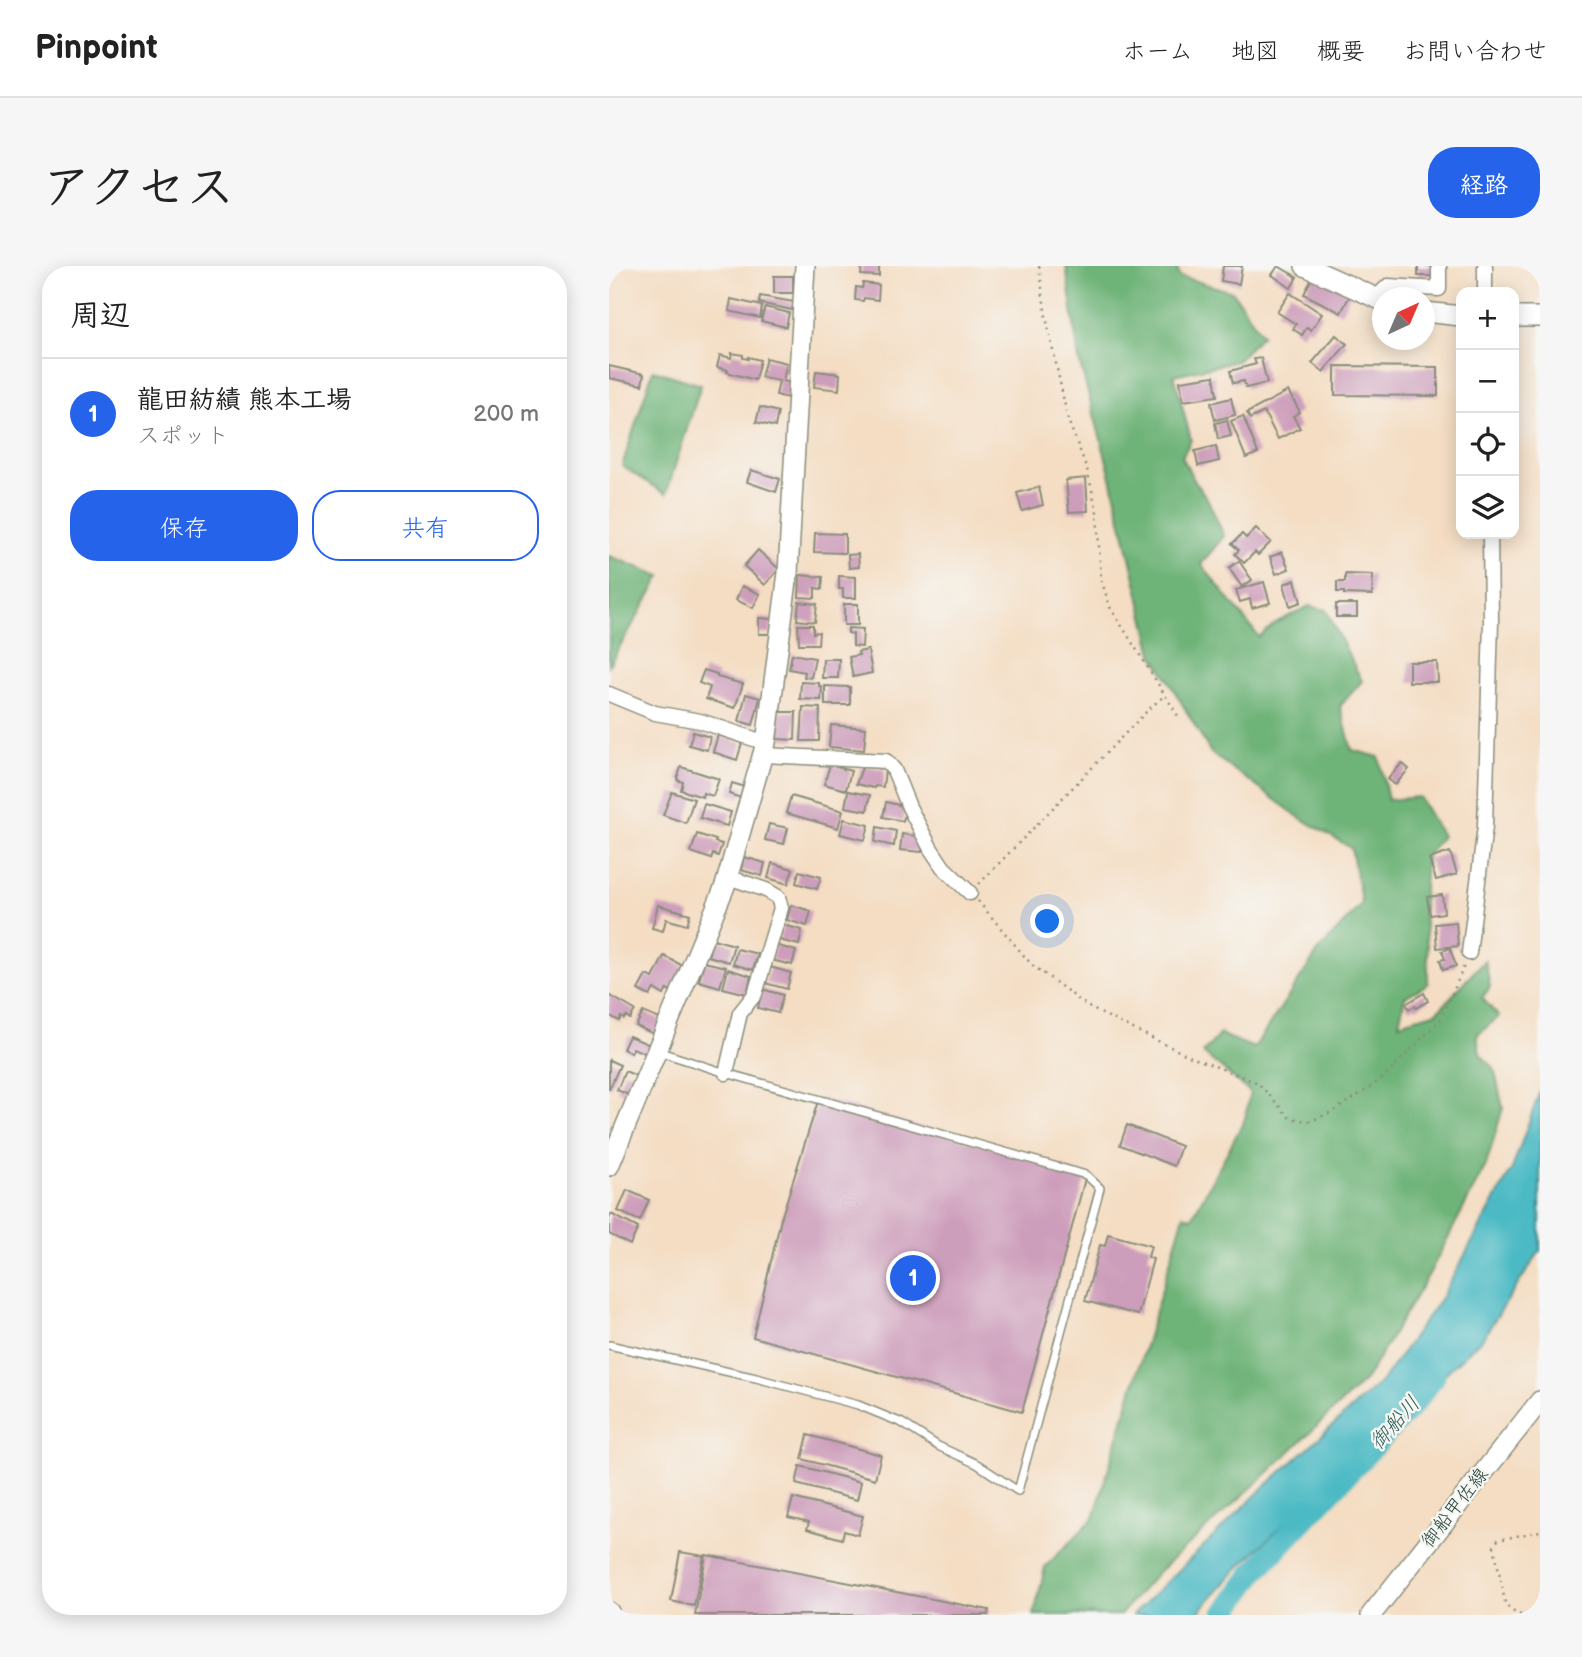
<!DOCTYPE html>
<html lang="ja">
<meta charset="utf-8">
<style>
body{margin:0;font-family:"Balsamiq Sans","Klee One",sans-serif;background:#f6f6f6;color:#222}
.controls{position:absolute;right:21px;top:21px;display:grid;overflow:hidden;border-radius:14px;box-shadow:0 4px 18px #0003}
.controls button{width:63px;height:63px;display:grid;place-items:center;padding:0;border:0;border-bottom:2px solid #e0e0e0;background:#fff;color:#222;font:35px sans-serif}
.compass{position:absolute;left:763px;top:21px;width:63px;height:63px;border-radius:50%;background:#fff;box-shadow:0 4px 18px #0003;rotate:44deg}
.you{position:absolute;left:439px;top:656px;width:24px;height:24px;margin:-18px;border:5px solid #fff;border-radius:50%;background:#1a73e8;box-shadow:0 0 0 10px #1a73e833}
.badge{display:grid;place-items:center;width:46px;height:46px;border-radius:50%;background:#2563eb;color:#fff;font-size:23px;font-weight:700}
.pin{position:absolute;translate:-50% -50%;border:4px solid #fff;box-shadow:0 2px 7px #0006}
.list{margin:0;padding:0;list-style:none}
h2{display:flex;justify-content:space-between;align-items:center;height:91px;margin:0;padding:0 28px;font-size:30px}
h2 small{font-size:23px;font-weight:400;color:#767676}
.list li{display:grid;grid-template-columns:46px 1fr auto;gap:21px;align-items:center;box-sizing:border-box;height:112px;padding:0 28px;border-top:2px solid #e0e0e0}
.list b{display:block;font-size:26px;white-space:nowrap}
.list p{margin:0;font-size:23px;white-space:nowrap;color:#767676}
.list em{font-size:23px;font-style:normal;color:#767676}
.actions{display:flex;gap:14px;padding:21px 28px}
.actions a{flex:1;padding:16px 0;border:2px solid #2563eb;border-radius:28px;text-align:center;font-size:24px;color:#2563eb}
.actions .main{background:#2563eb;color:#fff}
.icon{flex:none;width:38px;height:38px;fill:none;stroke:currentColor;stroke-width:2;stroke-linecap:round;stroke-linejoin:round}
.map{position:relative;flex:none;width:931px;height:1349px;overflow:hidden;border-radius:28px}
header{display:flex;align-items:center;gap:42px;box-sizing:border-box;height:98px;padding:0 35px;background:#fff;border-bottom:2px solid #e0e0e0}
header strong{font-size:33px}
nav{display:flex;gap:38px;margin-inline-start:auto;font-size:24px}
.intro{display:flex;align-items:center;justify-content:space-between;box-sizing:border-box;height:168px;padding:0 42px}
h1{margin:0;font-size:49px}
.button{padding:18px 32px;border-radius:28px;background:#2563eb;color:#fff;font-size:24px;font-weight:700}
main{display:flex;gap:42px;padding:0 42px}
aside{flex:1;background:#fff;border-radius:28px;box-shadow:0 4px 18px #0003}
.map>svg:first-child{display:block}
</style>
<header>
<strong>Pinpoint</strong>
<nav><a>ホーム</a><a>地図</a><a>概要</a><a>お問い合わせ</a></nav>
</header>
<div class="intro"><h1>アクセス</h1><a class="button">経路</a></div>
<main>
<aside>
<h2>周辺<small></small></h2>
<ul class="list">
<li><span class="badge">1</span><div><b>龍田紡績 熊本工場</b><p>スポット</p></div><em>200 m</em></li>
</ul>
<div class="actions"><a class="main">保存</a><a>共有</a></div>
</aside>
<div class="map">
<svg width="931" height="1349" viewBox="0 0 931 1349">
<rect width="100%" height="100%" fill="#f6f6f2"/>
<filter id="ink" filterUnits="userSpaceOnUse"><feTurbulence type="fractalNoise" baseFrequency=".0143" numOctaves="2"/><feDisplacementMap in="SourceGraphic" scale="14" xChannelSelector="R" yChannelSelector="G"/><feConvolveMatrix kernelMatrix="1 2 1 2 8 2 1 2 1" color-interpolation-filters="sRGB"/></filter>
<filter id="wash" filterUnits="userSpaceOnUse"><feTurbulence type="fractalNoise" baseFrequency=".00686" numOctaves="4" result="noise"/><feDisplacementMap in="SourceGraphic" scale="28" xChannelSelector="R" yChannelSelector="G"/><feGaussianBlur stdDeviation="1.57" result="paint"/><feColorMatrix in="noise" values="0 0 0 0 0 0 0 0 0 0 0 0 0 0 0 0 0 1.4 0 .05"/><feComposite in="paint" operator="in"/></filter>
<g filter="url(#wash)">
<rect width="100%" height="100%" fill="#f4ddc3"/>
<g fill="#6eb378" stroke="#467856" stroke-width="2">
<polygon points="457,0 568,0 570,10 624,26 653,69 628,95 565,109 582,174 573,191 585,214 599,234 615,270 592,298 650,371 668,356 700,340 717,344 753,415 731,440 743,484 770,491 779,534 810,531 833,570 817,591 814,637 819,690 819,718 796,731 790,757 828,746 876,694 881,721 873,732 890,751 868,769 871,788 885,802 894,842 877,899 820,1008 757,1113 651,1214 549,1306 511,1349 425,1349 436,1301 485,1252 575,949 583,952 636,853 641,826 594,787 611,768 645,782 710,684 753,638 742,582 691,552 602,487 544,388 500,203 470,94"/>
<polygon points="44,104 92,119 57,228 13,200"/>
<polygon points="0,290 52,310 0,399"/>
</g>
<polygon fill="#4cbac4" stroke="#367c7c" stroke-width="2" points="931,825 931,985 873,1073 633,1298 587,1349 524,1349 652,1224 773,1115 834,1029 903,903"/>
<g fill="none" stroke-linecap="round" stroke-linejoin="round">
<polyline stroke="#4cbac4" stroke-width="23" points="615,1349 646,1305 805,1137 825,1110"/>
</g>
<g id="blocks">
<g fill="#cd9ebb">
<polygon points="253,0 270,0 270,10 252,9"/>
<polygon points="614,0 633,0 630,18 612,15"/>
<polygon points="669,0 688,11 682,22 663,9"/>
<rect x="809" y="0" width="21" height="10"/>
<polygon points="705,8 742,27 732,47 695,28"/>
<rect x="165" y="10" width="19" height="17"/>
<polygon points="254,17 270,19 269,34 255,32 254,35 246,34 247,21 253,22"/>
<polygon points="681,27 713,48 702,64 698,61 693,69 684,63 687,58 668,46"/>
<polygon points="151,30 185,36 183,44 150,37"/>
<polygon points="122,33 153,40 151,52 120,45"/>
<polygon points="156,41 180,47 177,61 152,55"/>
<polygon points="727,69 738,78 714,106 703,97"/>
<polygon points="123,87 134,89 134,92 139,93 139,91 151,94 146,114 118,106 119,104 108,101 111,89 122,92"/>
<polygon points="157,92 178,97 174,115 183,117 179,132 167,129 170,115 152,111"/>
<polygon points="652,92 658,117 637,122 635,115 624,117 621,105 647,98 645,93"/>
<polygon points="0,100 35,108 33,119 0,112"/>
<polygon points="726,100 829,101 829,130 726,129"/>
<polygon points="207,105 231,108 230,124 205,121"/>
<polygon points="605,110 608,130 574,135 571,115"/>
<polygon points="679,125 691,146 684,150 691,162 669,173 655,146 641,153 638,147"/>
<polygon points="622,132 626,149 606,154 602,137"/>
<polygon points="151,141 169,146 166,161 147,156"/>
<polygon points="634,150 649,187 637,192 622,155"/>
<polygon points="618,154 622,170 609,173 606,157"/>
<polygon points="607,180 610,195 589,200 586,185"/>
<polygon points="142,204 171,213 167,226 138,216"/>
<polygon points="477,212 479,245 460,246 457,214"/>
<polygon points="430,221 434,239 413,245 408,227"/>
<polygon points="647,262 662,276 649,289 646,286 635,297 626,288 630,284 623,278 633,268 637,272"/>
<polygon points="206,267 236,268 236,287 205,286"/>
<polygon points="149,284 170,303 156,319 135,300"/>
<polygon points="673,286 680,303 667,308 661,291"/>
<polygon points="249,288 250,301 240,302 239,289"/>
<polygon points="630,295 643,314 633,321 620,302"/>
<polygon points="736,308 764,309 763,329 735,328 735,326 728,326 728,316 736,316"/>
<polygon points="191,309 214,311 213,323 206,322 206,332 190,331"/>
<polygon points="230,310 247,311 247,332 234,332 234,323 230,323"/>
<polygon points="686,314 692,336 681,340 675,318"/>
<polygon points="655,316 661,337 643,342 641,333 631,336 627,324"/>
<polygon points="133,320 151,328 144,342 127,334"/>
<polygon points="190,336 208,338 206,356 188,354"/>
<rect x="235" y="338" width="14" height="21"/>
<rect x="727" y="338" width="21" height="13"/>
<polygon points="150,352 163,353 162,368 150,368"/>
<polygon points="189,359 204,359 204,367 210,366 209,378 190,378"/>
<polygon points="239,362 254,363 253,381 244,380 244,368 239,367"/>
<polygon points="259,384 263,407 244,411 240,391 250,389 249,386"/>
<polygon points="183,388 206,392 202,412 195,411 196,406 180,403"/>
<polygon points="214,393 230,393 229,412 213,412"/>
<polygon points="800,396 828,396 829,416 800,416"/>
<polygon points="95,404 108,408 108,411 134,418 126,442 97,433 101,421 90,417"/>
<polygon points="192,416 210,417 210,420 213,421 212,434 191,433"/>
<polygon points="216,420 241,421 241,439 216,439"/>
<polygon points="137,428 151,432 144,459 130,455"/>
<polygon points="194,441 211,442 210,475 192,475"/>
<polygon points="169,446 187,446 186,474 168,473"/>
<polygon points="222,459 257,462 255,484 220,481"/>
<polygon points="84,466 101,471 98,484 80,479"/>
<polygon points="109,469 133,477 128,494 104,486"/>
<polygon points="793,497 800,503 786,519 779,513"/>
<polygon points="221,499 242,505 237,524 215,518"/>
<polygon points="254,499 276,504 274,521 266,520 265,522 247,518"/>
<polygon points="72,501 110,513 104,530 94,527 93,531 72,524 74,516 68,514"/>
<polygon points="123,517 136,521 132,532 120,528"/>
<polygon points="239,525 261,529 258,545 236,541"/>
<polygon points="63,526 85,533 77,557 54,549"/>
<polygon points="182,530 234,545 229,562 177,547"/>
<polygon points="277,536 298,541 294,555 274,551"/>
<polygon points="95,538 122,546 118,560 91,552"/>
<polygon points="235,553 260,559 256,574 231,568"/>
<polygon points="160,558 179,562 175,578 156,574"/>
<polygon points="268,561 287,565 285,580 266,576"/>
<polygon points="88,568 107,574 106,576 113,578 109,590 104,588 102,593 82,586"/>
<polygon points="293,568 315,571 313,586 291,584"/>
<polygon points="841,586 848,608 827,614 820,593"/>
<polygon points="135,591 156,597 153,610 132,604"/>
<polygon points="163,597 184,603 179,618 159,612"/>
<polygon points="190,605 212,611 208,623 187,617"/>
<polygon points="833,629 835,647 821,649 818,631"/>
<polygon points="49,639 81,648 78,659 57,653 54,665 43,662"/>
<polygon points="182,639 202,645 198,660 178,654"/>
<polygon points="847,656 849,680 828,682 826,658"/>
<polygon points="174,659 193,664 190,679 170,674"/>
<polygon points="104,673 125,679 120,696 99,690"/>
<polygon points="166,679 187,685 183,699 162,694"/>
<polygon points="841,682 847,700 834,704 831,694 836,693 833,685"/>
<polygon points="128,683 149,688 144,704 124,698"/>
<polygon points="55,690 78,702 63,726 58,723 55,729 45,723 41,730 29,724 37,709 44,712"/>
<polygon points="95,696 117,701 111,721 90,715"/>
<polygon points="161,701 182,707 178,723 156,717"/>
<polygon points="119,703 142,710 138,728 114,722"/>
<polygon points="153,723 174,729 169,747 149,742"/>
<polygon points="815,727 819,735 807,742 806,740 800,743 797,738"/>
<polygon points="0,729 26,744 21,753 17,750 15,753 12,751 10,755 0,749"/>
<polygon points="34,746 53,754 47,769 27,760"/>
<polygon points="20,770 41,779 37,788 24,782 22,787 14,783"/>
<polygon points="0,794 11,799 0,824"/>
<polygon points="16,805 30,811 22,830 8,824"/>
<polygon points="210,832 477,909 413,1146 144,1071 172,953"/>
<polygon points="518,859 572,880 565,900 511,879"/>
<polygon points="18,924 40,934 31,955 9,945"/>
<polygon points="2,948 29,962 21,979 0,968 0,953"/>
<polygon points="499,968 542,980 539,991 544,993 529,1049 476,1035 491,979 496,980"/>
<polygon points="199,1169 272,1189 266,1213 193,1193"/>
<polygon points="191,1200 252,1216 248,1234 187,1218"/>
<polygon points="184,1232 254,1250 249,1269 235,1265 233,1273 198,1263 200,1256 179,1251"/>
<polygon points="71,1286 95,1290 85,1340 62,1335"/>
<polygon points="97,1289 380,1344 379,1349 86,1349"/>
</g>
</g>
</g>
<g filter="url(#ink)">
<use href="#blocks" fill-opacity="0" stroke="#8a8d7c" stroke-width="2"/>
<g fill="none" stroke-linecap="round" stroke-linejoin="round">
<g stroke="#8a8d7c" stroke-width="10">
<polyline id="lane" points="0,1079 147,1112 249,1139 293,1157 329,1180 368,1198 409,1225 491,922 477,909 117,807 48,785"/>
</g>
<g stroke="#8a8d7c" stroke-width="17">
<g id="street">
<polyline points="876,0 876,26"/>
<polyline points="767,32 779,20 830,23 830,0"/>
<polyline points="0,428 46,447 91,455 157,477"/>
<polyline points="154,489 277,495 285,504 300,541 322,583 334,601 361,627"/>
<polyline points="860,687 876,560 882,356 881,268"/>
<polyline points="117,807 131,747 146,728 172,642 169,631 157,624 119,611"/>
</g>
</g>
<g stroke="#8a8d7c" stroke-width="22">
<g id="secondary">
<polyline points="696,0 774,35"/>
<polyline points="816,46 852,50"/>
<polyline points="905,51 931,51"/>
<polyline points="0,900 116,620 157,477 179,307 196,0"/>
<polyline points="0,1346 1,1349"/>
<polyline points="762,1349 931,1135"/>
</g>
</g>
<g stroke="#8a8d7c" stroke-width="2.5" stroke-dasharray="2 5" stroke-linecap="butt">
<polyline points="430,0 437,51 459,154 478,203 488,246 492,313 501,341 569,450"/>
<polyline points="370,618 540,443 556,429"/>
<polyline points="369,635 422,698 481,742 580,790 649,817 680,851 690,854 702,855 723,846 756,825 775,811 831,754 842,731 855,700"/>
<polyline points="912,1349 901,1344 896,1336 885,1280 889,1274 931,1265"/>
</g>
<use href="#lane" stroke="#fff" stroke-width="7"/>
<use href="#street" stroke="#fff" stroke-width="14"/>
<use href="#secondary" stroke="#fff" stroke-width="19"/>
</g>
</g>
<g text-anchor="middle" dominant-baseline="central" stroke-width="5" stroke-linejoin="round" paint-order="stroke">
<g font-size="19" fill="#1f3d34" stroke="#f6f6f2">
<text transform="translate(846 1242) rotate(-52)">御船甲佐線</text>
</g>
<g font-size="21" font-style="italic" fill="#2a5c58" stroke="#f6f6f2">
<text transform="translate(786 1157) rotate(-48)">御船川</text>
</g>
</g>
</svg>
<div class="controls">
<button>+</button>
<button>−</button>
<button><svg class="icon" aria-label="locate" viewBox="0 0 24 24"><circle cx="12" cy="12" r="6"/><path d="M12 2v4M12 18v4M2 12h4M18 12h4"/></svg></button>
<button><svg class="icon" aria-label="layers" viewBox="0 0 24 24"><path d="M12 4l9 5-9 5-9-5zM3 14l9 5 9-5"/></svg></button>
</div>
<svg class="compass" viewBox="-18 -18 36 36"><path d="M0-13l5 13h-10z" fill="#e53935"/><path d="M0 13l5-13h-10z" fill="#767676"/></svg>
<div class="you"></div>
<div class="pin badge" style="left:304px;top:1012px">1</div>
</div>
</main>
